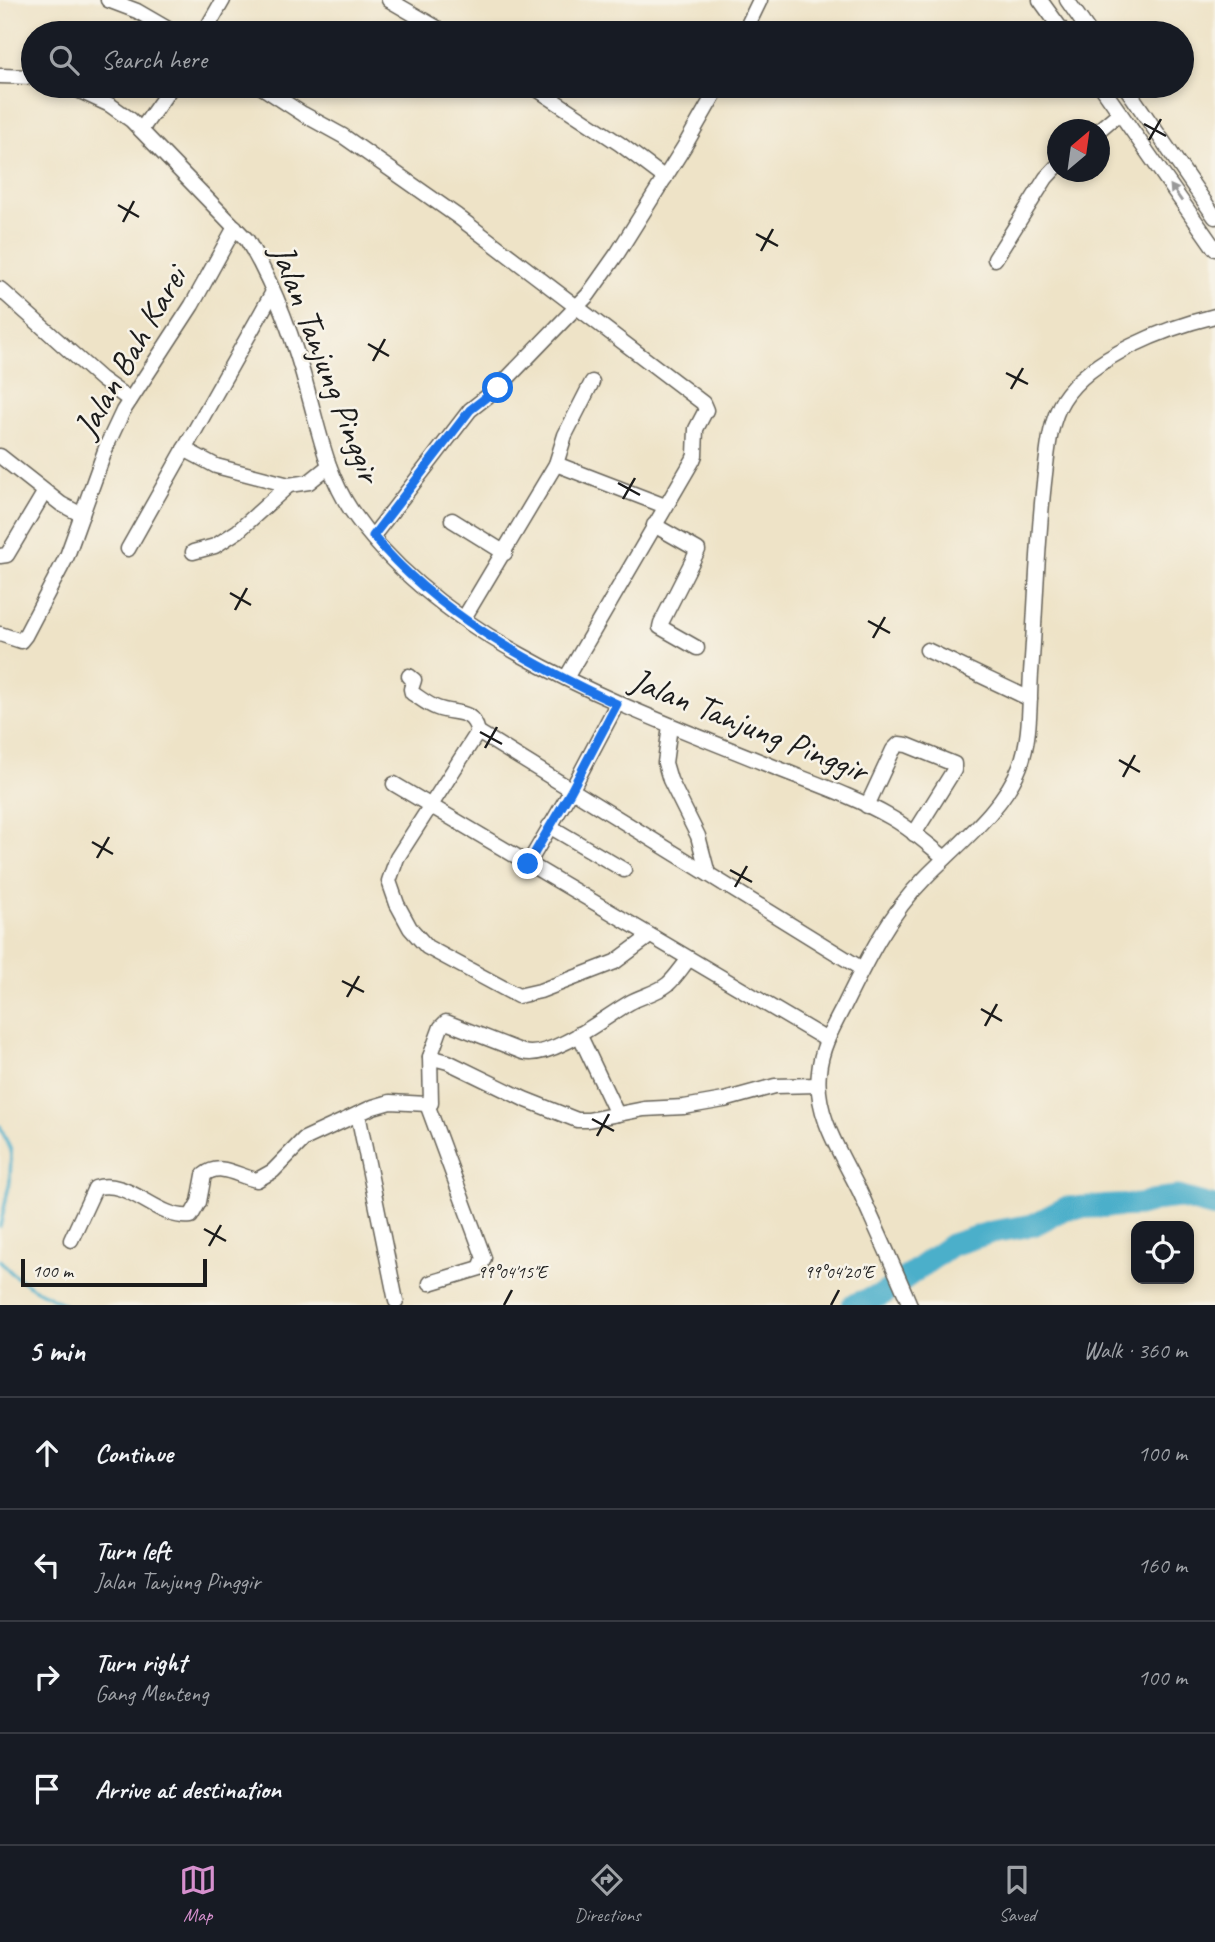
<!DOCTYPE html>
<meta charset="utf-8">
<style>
body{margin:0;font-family:Caveat,sans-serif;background:#242831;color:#f1f3f6}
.controls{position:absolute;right:21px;bottom:21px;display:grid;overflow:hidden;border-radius:14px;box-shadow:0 4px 10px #0003}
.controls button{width:63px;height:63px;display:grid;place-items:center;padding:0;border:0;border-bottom:2px solid #363941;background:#171b24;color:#f1f3f6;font:35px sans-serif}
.compass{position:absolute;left:1047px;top:119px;width:63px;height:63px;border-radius:50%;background:#171b24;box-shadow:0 4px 10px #0003;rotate:29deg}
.scale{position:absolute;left:21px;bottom:18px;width:186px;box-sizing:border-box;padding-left:7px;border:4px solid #1c1c1c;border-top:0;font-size:19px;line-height:24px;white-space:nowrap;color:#1c1c1c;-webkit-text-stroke:5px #f7f3e8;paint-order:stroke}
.stop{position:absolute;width:21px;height:21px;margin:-16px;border:5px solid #1a73e8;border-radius:50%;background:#fff}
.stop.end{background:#1a73e8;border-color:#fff;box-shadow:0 2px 7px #0008}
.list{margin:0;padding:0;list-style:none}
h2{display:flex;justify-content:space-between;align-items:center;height:91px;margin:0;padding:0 28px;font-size:30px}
h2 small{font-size:23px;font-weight:400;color:#9ea1a6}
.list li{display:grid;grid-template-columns:46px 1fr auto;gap:21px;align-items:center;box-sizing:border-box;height:112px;padding:0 28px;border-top:2px solid #363941}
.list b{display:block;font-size:26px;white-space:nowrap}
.list p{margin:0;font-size:23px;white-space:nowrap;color:#9ea1a6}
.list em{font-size:23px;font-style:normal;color:#9ea1a6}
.icon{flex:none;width:38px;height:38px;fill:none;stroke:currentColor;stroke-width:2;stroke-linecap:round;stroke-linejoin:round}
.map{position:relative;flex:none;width:1215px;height:1305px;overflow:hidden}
.search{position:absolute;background:#171b24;box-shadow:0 4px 10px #0003;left:21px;right:21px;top:21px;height:77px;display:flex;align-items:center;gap:18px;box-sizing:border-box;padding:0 24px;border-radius:38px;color:#9ea1a6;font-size:26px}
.sheet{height:539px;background:#171b24}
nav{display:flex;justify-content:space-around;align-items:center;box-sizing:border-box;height:98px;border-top:2px solid #363941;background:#171b24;font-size:19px;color:#9ea1a6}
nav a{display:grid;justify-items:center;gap:4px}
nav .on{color:#d690ce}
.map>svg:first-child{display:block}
</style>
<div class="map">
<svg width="1215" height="1305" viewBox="0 0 1215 1305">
<rect width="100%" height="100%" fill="#f7f3e8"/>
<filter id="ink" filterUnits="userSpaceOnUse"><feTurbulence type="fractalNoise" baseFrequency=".0143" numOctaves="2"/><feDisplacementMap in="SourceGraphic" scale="14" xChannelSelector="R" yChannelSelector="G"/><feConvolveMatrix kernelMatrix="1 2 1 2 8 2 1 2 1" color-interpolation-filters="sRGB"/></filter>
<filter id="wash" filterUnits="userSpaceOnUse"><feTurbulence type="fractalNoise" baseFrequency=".00686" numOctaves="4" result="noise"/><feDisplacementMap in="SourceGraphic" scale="28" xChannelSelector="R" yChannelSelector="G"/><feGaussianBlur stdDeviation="1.57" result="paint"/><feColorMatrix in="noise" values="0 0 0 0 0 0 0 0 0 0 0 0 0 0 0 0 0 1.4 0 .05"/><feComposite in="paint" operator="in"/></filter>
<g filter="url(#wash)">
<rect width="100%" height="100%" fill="#eee3c7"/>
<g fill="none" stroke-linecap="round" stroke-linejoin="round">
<g stroke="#4bafca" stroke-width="3.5">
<polyline points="0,1126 11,1151 10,1181 0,1227"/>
<path d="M0,1260C16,1282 41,1292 65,1305"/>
</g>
<polyline stroke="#4bafca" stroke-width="23" points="853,1305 883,1294 951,1245 992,1232 1033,1225 1066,1208 1139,1205 1161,1199 1178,1197 1215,1207"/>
</g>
</g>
<g filter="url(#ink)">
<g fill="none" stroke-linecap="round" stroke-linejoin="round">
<g stroke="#666258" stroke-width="17">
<g id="minor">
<polyline points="108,0 137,11 175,33"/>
<polyline points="389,0 446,33"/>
<polyline points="1040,0 1064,33"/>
<polyline points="1067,0 1090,33"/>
<polyline points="204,33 223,0"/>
<polyline points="744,33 760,0"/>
<polyline points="0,76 33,77"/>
<path d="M69,86L110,105L131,120L247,240C276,288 295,342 309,396C320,435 328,476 351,510C442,642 621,705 764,763C805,780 852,795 890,817C910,828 927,844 945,858"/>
<polyline points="260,86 303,114 343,136 457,216 703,403 706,410 696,429 695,455 693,460 566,678"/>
<polyline points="532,86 620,144 665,178"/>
<polyline points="1101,86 1215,249"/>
<polyline points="1125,86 1215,217"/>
<polyline points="141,130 172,86"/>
<polyline points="1099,130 1119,113"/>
<polyline points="995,259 1046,178 1058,165"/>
<polyline points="0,289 101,379 130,400"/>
<polyline points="184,449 216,466 289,485 309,482 329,466"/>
<polyline points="0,456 61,504 82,515"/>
<polyline points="556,464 665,506"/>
<polyline points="452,520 505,553"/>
<polyline points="654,525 698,550 661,623 660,627 697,648"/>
<polyline points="373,536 470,410 498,388 588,295 617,254 684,147 719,86"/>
<polyline points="128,549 273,292"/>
<polyline points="193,552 215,546 238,531 289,485"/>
<polyline points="0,556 7,555 44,493"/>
<polyline points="464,618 556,464 565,435 592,382"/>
<polyline points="0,634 21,641 25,636 67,556 107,445 123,411 192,305 235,227"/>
<polyline points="927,650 1030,699"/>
<path d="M409,676L414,680L411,689L412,693C420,698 428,705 437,708C454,715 472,707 478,732"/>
<polyline points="670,726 665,763 670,780 698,836 708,874"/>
<polyline points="394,784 827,1040"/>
<polyline points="867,806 893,750 899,744 907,745 954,764 954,770 914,834"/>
<polyline points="549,826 624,870"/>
<polyline points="528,864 571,791 617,704"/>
<polyline points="650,936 615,962 540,991 518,996 427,947 410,928 397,904 389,881 397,858 478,732 862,969"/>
<polyline points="579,1034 617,1114"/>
<path d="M430,1057L441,1027L446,1022L523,1052C551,1060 605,1017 629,1003C641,996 657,993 668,984C676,977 682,967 689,959"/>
<polyline points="427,1104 484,1258 480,1268 430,1283"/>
<polyline points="358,1114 396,1301"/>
<path d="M71,1240L95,1188C129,1177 157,1220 191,1216L199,1202L204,1175C221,1161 238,1177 257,1180L273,1171L304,1139L373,1107L390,1102L427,1104L431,1103L430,1057L448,1062L524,1099L577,1120H588L644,1109L684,1107L724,1100L775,1086L818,1085"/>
<path d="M910,1305C894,1267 877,1230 860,1192C842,1155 814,1115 819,1072C821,1048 833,1027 844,1006C866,961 889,914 925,878C956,846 1004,809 1020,766C1031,738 1029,703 1031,673C1036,607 1037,540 1045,474C1048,449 1050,421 1063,400C1091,356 1166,328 1215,316"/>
</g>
</g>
<use href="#minor" stroke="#fff" stroke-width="14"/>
</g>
<defs><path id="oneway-solid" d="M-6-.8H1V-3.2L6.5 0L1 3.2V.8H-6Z" transform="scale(1.75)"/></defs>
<use fill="#999" href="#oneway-solid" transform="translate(1176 193) rotate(-125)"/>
</g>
<g fill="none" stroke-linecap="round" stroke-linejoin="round" filter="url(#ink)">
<path stroke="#1a73e8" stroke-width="9" d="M498,388L470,410L373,536C436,612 528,663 617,704L571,791L528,864"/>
</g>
<path fill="none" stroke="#1c1c1c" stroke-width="2.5" d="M1144,124L1166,136M1149,140L1161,119M118,205L139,217M123,222L134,201M756,234L778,246M761,251L773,229M368,344L389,356M373,361L385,339M1006,373L1028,384M1011,389L1023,368M618,483L640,495M623,499L635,478M230,593L251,605M235,610L247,588M868,621L890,633M873,638L885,617M480,732L502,744M485,748L497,727M1119,760L1140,772M1123,777L1135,755M92,842L113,854M97,858L109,837M730,870L752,882M735,887L747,866M342,981L364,992M347,997L359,976M981,1009L1002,1021M985,1026L997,1004M592,1119L614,1131M597,1136L609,1114M204,1229L226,1241M209,1246L221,1225M504,1305L512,1290M831,1305L839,1290"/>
<g text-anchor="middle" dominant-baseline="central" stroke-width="5" stroke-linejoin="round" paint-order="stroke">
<g font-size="35" fill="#1c1c1c" stroke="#f7f3e8">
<text transform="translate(130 352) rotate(-60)">Jalan Bah Karei</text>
<text transform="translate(326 363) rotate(69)">Jalan Tanjung Pinggir</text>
<text transform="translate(749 725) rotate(22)">Jalan Tanjung Pinggir</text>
</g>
</g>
<g font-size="18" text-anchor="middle" fill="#1c1c1c" stroke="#f7f3e8" stroke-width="5" stroke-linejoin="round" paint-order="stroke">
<text x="512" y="1278">99°04'15"E</text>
<text x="839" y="1278">99°04'20"E</text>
</g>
</svg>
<div class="controls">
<button><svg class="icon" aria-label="locate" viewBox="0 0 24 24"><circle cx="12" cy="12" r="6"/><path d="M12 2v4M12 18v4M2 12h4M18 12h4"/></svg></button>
</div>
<svg class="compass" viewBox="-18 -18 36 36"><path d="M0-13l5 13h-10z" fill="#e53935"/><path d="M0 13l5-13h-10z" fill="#9ea1a6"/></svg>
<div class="scale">100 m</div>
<div class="stop" style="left:498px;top:388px"></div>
<div class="stop end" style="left:528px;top:864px"></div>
<div class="search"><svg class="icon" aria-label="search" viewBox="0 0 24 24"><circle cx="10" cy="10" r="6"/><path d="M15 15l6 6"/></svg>Search here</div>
</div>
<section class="sheet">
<h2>5 min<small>Walk · 360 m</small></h2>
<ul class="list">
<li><svg class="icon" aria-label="ahead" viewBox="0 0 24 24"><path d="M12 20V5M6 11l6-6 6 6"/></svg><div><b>Continue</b></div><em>100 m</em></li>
<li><svg class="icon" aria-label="left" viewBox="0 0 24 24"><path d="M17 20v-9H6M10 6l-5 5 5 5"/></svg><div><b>Turn left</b><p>Jalan Tanjung Pinggir</p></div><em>160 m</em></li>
<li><svg class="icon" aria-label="right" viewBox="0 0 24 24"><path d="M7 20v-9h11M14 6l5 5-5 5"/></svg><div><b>Turn right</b><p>Gang Menteng</p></div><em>100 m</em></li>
<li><svg class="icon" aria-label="arrive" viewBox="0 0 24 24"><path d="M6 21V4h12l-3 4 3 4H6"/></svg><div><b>Arrive at destination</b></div></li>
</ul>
</section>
<nav>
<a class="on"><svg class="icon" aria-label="map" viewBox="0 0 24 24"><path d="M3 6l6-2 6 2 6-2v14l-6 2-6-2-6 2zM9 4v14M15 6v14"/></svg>Map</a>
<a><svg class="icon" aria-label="directions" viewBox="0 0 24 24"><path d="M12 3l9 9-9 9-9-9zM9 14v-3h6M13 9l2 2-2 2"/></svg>Directions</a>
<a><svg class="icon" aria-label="saved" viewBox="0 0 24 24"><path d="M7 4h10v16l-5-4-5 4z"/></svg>Saved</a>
</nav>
